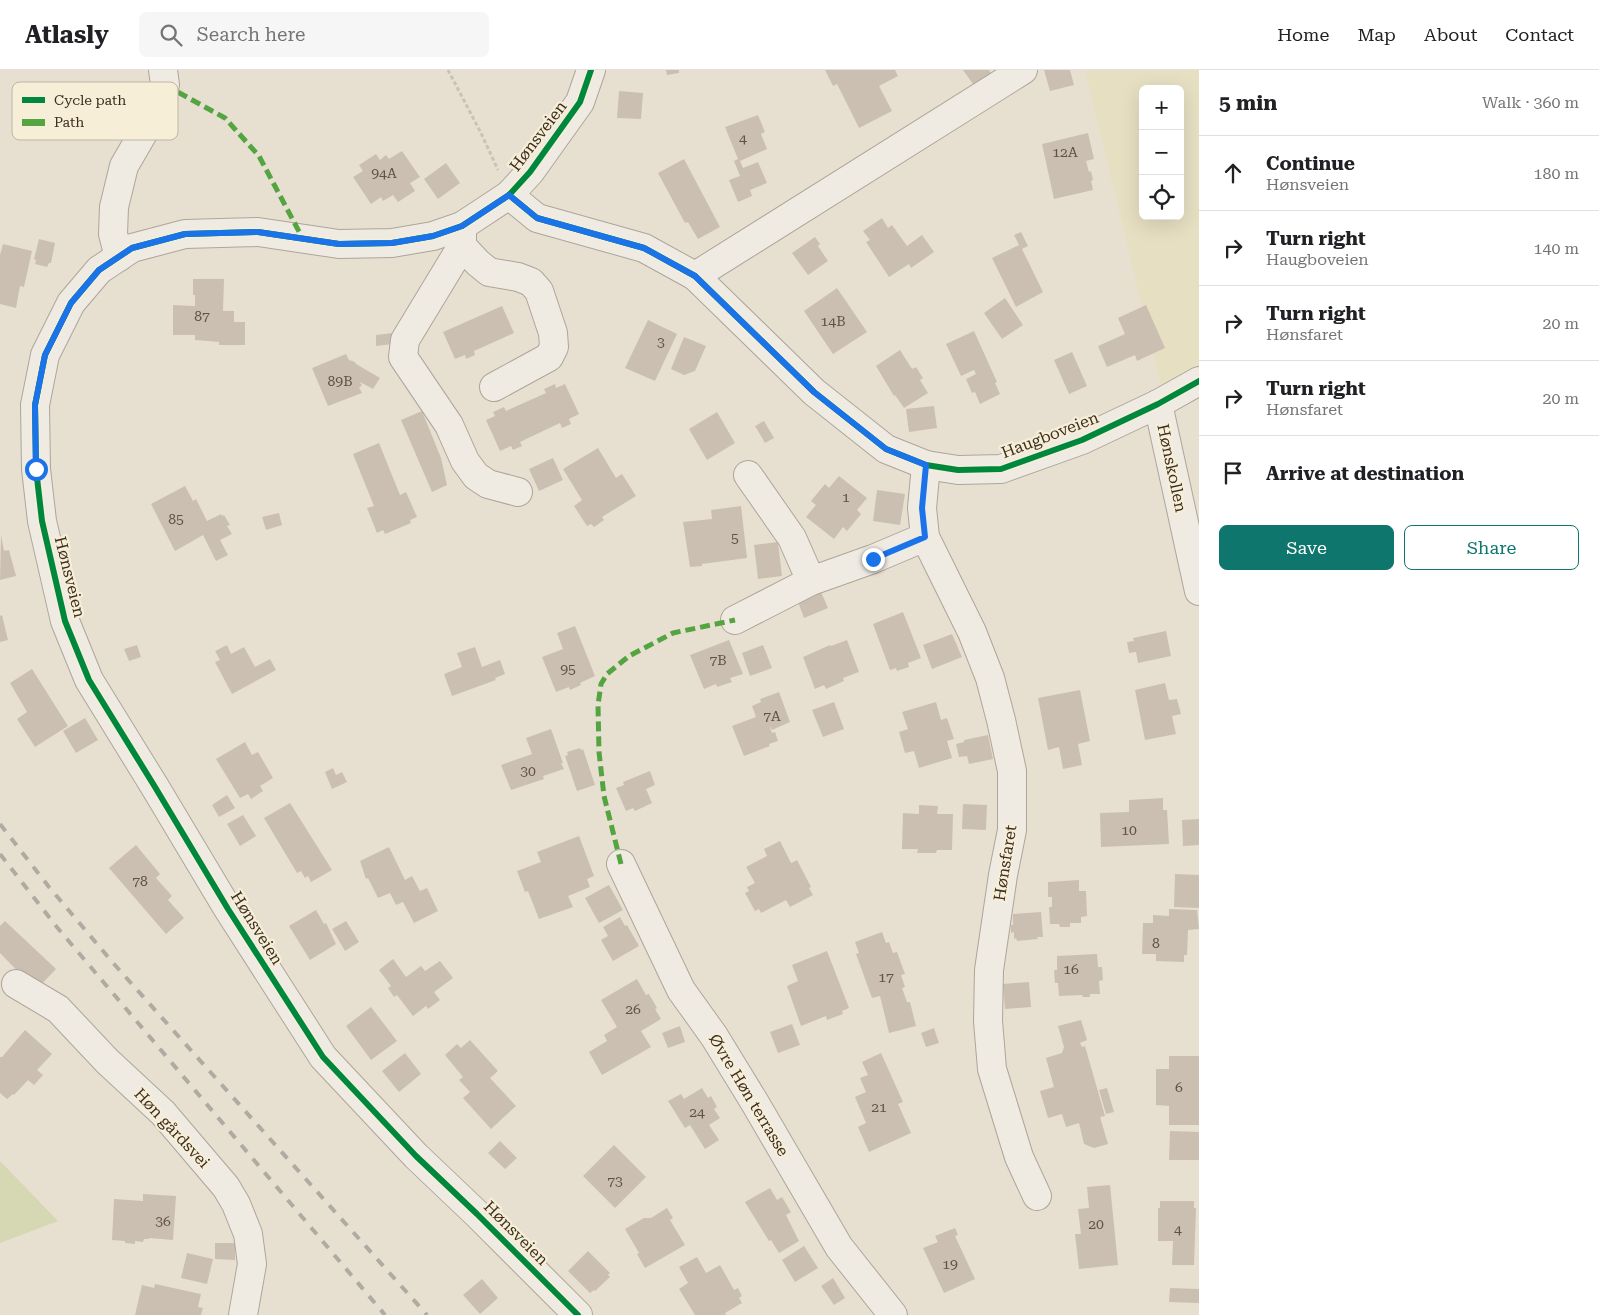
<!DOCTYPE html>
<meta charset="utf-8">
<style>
body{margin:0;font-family:"Roboto Serif",serif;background:#f6f6f6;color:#202124}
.controls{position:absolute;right:15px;top:15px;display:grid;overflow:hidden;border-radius:8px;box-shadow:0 5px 20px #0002}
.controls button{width:45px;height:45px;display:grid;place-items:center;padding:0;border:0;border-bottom:1px solid #e0e0e0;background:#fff;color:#202124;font:25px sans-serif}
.stop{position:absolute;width:15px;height:15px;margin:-11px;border:4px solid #1a73e8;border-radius:50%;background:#fff}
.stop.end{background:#1a73e8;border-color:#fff;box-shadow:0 1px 5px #0008}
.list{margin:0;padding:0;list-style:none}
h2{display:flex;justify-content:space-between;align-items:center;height:65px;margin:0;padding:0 20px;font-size:21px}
h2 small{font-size:16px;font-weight:400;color:#757577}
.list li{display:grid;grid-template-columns:32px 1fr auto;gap:15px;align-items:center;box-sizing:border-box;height:75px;padding:0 20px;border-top:1px solid #e0e0e0}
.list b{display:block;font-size:19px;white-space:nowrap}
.list p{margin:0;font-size:16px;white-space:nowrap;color:#757577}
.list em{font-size:16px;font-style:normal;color:#757577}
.actions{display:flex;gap:10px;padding:15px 20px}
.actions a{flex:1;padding:11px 0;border:1px solid #0f766e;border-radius:8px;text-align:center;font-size:18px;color:#0f766e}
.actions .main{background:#0f766e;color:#fff}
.icon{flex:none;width:28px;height:28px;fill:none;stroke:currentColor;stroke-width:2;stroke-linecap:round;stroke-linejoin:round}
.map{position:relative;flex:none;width:1199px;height:1245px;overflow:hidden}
header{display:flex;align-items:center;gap:30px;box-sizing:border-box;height:70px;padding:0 25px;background:#fff;border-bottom:1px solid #e0e0e0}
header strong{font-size:24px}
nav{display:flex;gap:28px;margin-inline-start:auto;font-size:18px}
.search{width:350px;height:45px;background:#f6f6f6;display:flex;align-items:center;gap:12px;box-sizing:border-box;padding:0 18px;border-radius:8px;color:#757577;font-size:19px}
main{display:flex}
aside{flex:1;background:#fff}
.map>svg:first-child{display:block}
</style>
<header>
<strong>Atlasly</strong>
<div class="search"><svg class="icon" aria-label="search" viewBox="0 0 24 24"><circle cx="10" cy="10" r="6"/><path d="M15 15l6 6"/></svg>Search here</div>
<nav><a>Home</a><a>Map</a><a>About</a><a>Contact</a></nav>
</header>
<main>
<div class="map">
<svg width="1199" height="1245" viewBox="0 0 1199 1245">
<rect width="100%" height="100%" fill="#e7e0d1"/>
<path fill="#e6dfc2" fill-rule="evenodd" d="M1085,0H1199V296L1161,315ZM1143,19H1180V146H1143Z"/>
<polygon fill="#d6d7b3" points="0,1091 58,1151 0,1173"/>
<g fill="#cbbfb2">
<polygon points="666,0 679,0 679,3 667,5"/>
<polygon points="825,0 895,0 898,6 879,16 892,41 859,58 837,14 833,16"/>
<polygon points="963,0 989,0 992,5 975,17"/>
<polygon points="1044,0 1070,0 1074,15 1050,21"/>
<polygon points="619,21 643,23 641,49 617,48"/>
<polygon points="758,45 765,62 761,64 767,79 740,91 743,98 758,92 767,113 750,120 752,126 738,132 729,110 740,106 734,91 738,89 725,57"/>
<polygon points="1088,63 1094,89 1086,91 1089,102 1091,101 1093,110 1091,111 1093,120 1054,129 1042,74"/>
<polygon points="402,81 420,107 410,113 415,121 398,132 393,125 383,131 381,127 371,134 353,107 363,101 359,95 376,84 380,90 386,85 389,89"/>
<polygon points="684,89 720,157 698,169 688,152 685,153 658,103"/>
<polygon points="446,93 460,113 438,129 424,109"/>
<polygon points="882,148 888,158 892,155 907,176 922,165 934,182 911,198 909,194 889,207 866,172 870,170 863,161"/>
<polygon points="1021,162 1028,176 1022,179 1043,222 1016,237 992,188 1019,175 1014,165"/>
<polygon points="815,167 820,174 818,176 828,191 808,205 792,183"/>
<polygon points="39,169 55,173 51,193 49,193 47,197 35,194 36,190 34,189"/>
<polygon points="3,174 32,181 24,217 20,216 16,238 0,234 0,185"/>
<polygon points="193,209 224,209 223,241 234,241 234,252 245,252 245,275 219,275 219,272 195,270 195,265 173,265 173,235 195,236 195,225 193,225"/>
<polygon points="837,218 867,262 833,284 804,241"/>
<polygon points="1005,228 1023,255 1002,269 984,243"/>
<polygon points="1146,235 1165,278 1137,291 1135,285 1107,297 1098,276 1125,264 1118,248"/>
<polygon points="502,236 514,263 474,281 475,285 466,289 465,285 455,289 443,262"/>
<polygon points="648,250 677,264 655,311 625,298"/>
<polygon points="974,261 997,312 995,313 1000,324 980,334 975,322 972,323 966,309 976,304 974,300 961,306 946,274"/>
<polygon points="393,263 393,274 376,276 376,265"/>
<polygon points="684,267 706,276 695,301 684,305 671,299"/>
<polygon points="900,280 912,299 916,297 923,308 920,310 928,323 904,338 895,325 894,326 876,296"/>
<polygon points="1072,282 1087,316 1069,324 1054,290"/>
<polygon points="346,284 349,290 355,292 356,294 380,308 373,319 360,312 362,316 359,317 362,323 328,336 312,298"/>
<polygon points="555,314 556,318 565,314 579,344 569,349 571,354 562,358 560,353 520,372 522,376 513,380 511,376 500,381 486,350 495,346 493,342 504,337 506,341 546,323 544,319"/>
<polygon points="934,336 937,358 909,362 906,339"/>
<polygon points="422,341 441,388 447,415 432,422 401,350"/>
<polygon points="717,342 735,373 707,390 689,359"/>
<polygon points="764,351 774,368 765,373 755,356"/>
<polygon points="379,373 400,425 406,422 417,447 410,450 411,453 385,464 383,460 377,463 367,438 374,436 353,384"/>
<polygon points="598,378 616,408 622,404 636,426 602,447 604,450 594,457 591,454 587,456 574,436 582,430 563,399"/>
<polygon points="553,388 563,410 539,421 529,399"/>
<polygon points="839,406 867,428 857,440 861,444 847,461 843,457 834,469 806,447 816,435 811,431 825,414 829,418"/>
<polygon points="185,416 193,431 196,429 207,451 221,444 222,446 224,445 230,455 227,456 232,464 220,470 228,485 216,491 203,465 175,481 151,434"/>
<polygon points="877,420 905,424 900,455 873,451"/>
<polygon points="741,436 747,488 702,494 702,496 690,497 683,452 712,449 711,440"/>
<polygon points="279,443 282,455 266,460 262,447"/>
<polygon points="1,465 4,481 9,480 16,506 0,510"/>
<polygon points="778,472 782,506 758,509 754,475"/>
<polygon points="821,522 828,538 804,548 798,532"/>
<polygon points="903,542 921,588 908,593 909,597 897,601 896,598 890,600 873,554"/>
<polygon points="2,545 8,570 0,572 0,546"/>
<polygon points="575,556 595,606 580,613 581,615 570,620 569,617 556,622 542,587 563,579 557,563"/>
<polygon points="1166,561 1171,586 1138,593 1136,582 1129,583 1127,572 1134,571 1133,568"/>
<polygon points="952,564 962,587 932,599 923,575"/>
<polygon points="729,570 743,604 730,608 732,612 717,617 716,614 704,619 690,585"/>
<polygon points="847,570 859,602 843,608 844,611 826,619 824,615 815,619 803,587 830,575 831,576"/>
<polygon points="137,575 141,587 129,591 124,579"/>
<polygon points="227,575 231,584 244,577 255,597 270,589 276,600 232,624 215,592 220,590 215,581"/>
<polygon points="763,575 772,598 750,606 742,583"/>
<polygon points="475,577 482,597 500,590 505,604 495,608 496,610 452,626 444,604 462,597 457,583"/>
<polygon points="32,599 68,656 35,677 17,649 27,642 10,613"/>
<polygon points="1165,613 1169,630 1177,629 1181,644 1172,646 1176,664 1145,670 1135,620"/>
<polygon points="1080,620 1090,671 1078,674 1082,695 1063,699 1059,677 1048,680 1038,628"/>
<polygon points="779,622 790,652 772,660 769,655 772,663 775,662 778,671 769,674 770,676 744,686 732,656 756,647 752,636 761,632 760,629"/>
<polygon points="834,632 844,659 823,667 812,640"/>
<polygon points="936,632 941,650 947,648 954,669 947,671 952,688 919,698 914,681 905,683 899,662 908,659 902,642"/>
<polygon points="85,648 98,670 76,683 63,661"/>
<polygon points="551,659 563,693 561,693 564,699 543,706 544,709 511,720 501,695 532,684 526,668"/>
<polygon points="988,665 993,689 969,694 967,686 959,687 956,674 964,672 964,670"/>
<polygon points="245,672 252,685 258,682 273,708 260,716 263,721 251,729 248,724 240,728 216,689"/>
<polygon points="580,678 581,680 583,679 595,715 577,721 565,686 568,685 567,682"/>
<polygon points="333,698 336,705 342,702 347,712 332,719 325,702"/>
<polygon points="650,701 655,715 646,719 652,733 635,741 633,738 626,741 616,718 624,715 623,712"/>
<polygon points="227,725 235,738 219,747 212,735"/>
<polygon points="1163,728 1163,740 1167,740 1169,774 1101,777 1100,743 1129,742 1129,730"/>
<polygon points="290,733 332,800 311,812 308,806 305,808 301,801 297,803 264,748"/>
<polygon points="963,734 987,735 986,760 962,759"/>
<polygon points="919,735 938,736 937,744 953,744 952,780 937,780 936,783 917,783 918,779 902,779 903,743 919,744"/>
<polygon points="243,745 256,766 240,776 227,754"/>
<polygon points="1199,749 1199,775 1183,776 1182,750"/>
<polygon points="579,766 594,806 587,809 590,817 568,826 573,837 539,849 528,821 525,822 517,801 541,792 537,782"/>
<polygon points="780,771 791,793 797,790 811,817 809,818 813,825 790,837 786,830 761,843 759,839 755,841 745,823 749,821 747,817 755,813 746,797 767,786 764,779"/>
<polygon points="136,775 160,804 156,808 172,826 168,830 184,848 166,864 109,798"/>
<polygon points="389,777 405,810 412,806 420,821 427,818 438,841 414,853 403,832 396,835 390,823 378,828 368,808 366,809 360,791"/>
<polygon points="1175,804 1199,805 1199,838 1174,837"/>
<polygon points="1079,810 1079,821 1086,821 1087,846 1081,847 1081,853 1070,853 1070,857 1060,857 1059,854 1050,854 1049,837 1052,837 1052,827 1048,827 1048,812"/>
<polygon points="609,815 623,840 599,853 585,828"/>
<polygon points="1169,839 1197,840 1199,859 1188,860 1187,885 1184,885 1184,892 1156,891 1156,884 1142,884 1143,853 1153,853 1153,845 1169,846"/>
<polygon points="316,840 324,854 326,853 336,874 310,890 289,856"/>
<polygon points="1041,842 1043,867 1037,867 1038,869 1017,871 1016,868 1014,869 1014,862 1011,863 1011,855 1013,855 1013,844"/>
<polygon points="620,847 625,856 627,855 639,876 613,891 601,870 608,866 603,857"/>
<polygon points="5,851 56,899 36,920 0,883 0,856"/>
<polygon points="346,851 359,872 345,881 332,859"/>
<polygon points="882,862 886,873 889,872 893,883 897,882 905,904 901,905 905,917 902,918 907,932 910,932 916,956 889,963 880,926 872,928 856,884 859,883 855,872"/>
<polygon points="827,881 849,938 842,941 843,944 827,950 826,946 801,956 787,916 798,911 792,895"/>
<polygon points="1097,884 1098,897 1102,897 1103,910 1099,911 1100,924 1090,924 1090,927 1083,927 1082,925 1059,926 1058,913 1055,913 1054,900 1057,900 1057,886"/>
<polygon points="393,889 406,907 421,896 425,901 440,891 453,908 434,922 440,930 428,939 426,936 413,946 397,925 394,927 388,918 391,916 379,900"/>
<polygon points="637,909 646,925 649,924 657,938 655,939 661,949 641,961 651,977 602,1005 589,982 607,971 604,965 617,957 601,930"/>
<polygon points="1029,912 1031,937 1005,939 1003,914"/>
<polygon points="371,937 397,971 371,990 346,956"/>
<polygon points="1081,950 1087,970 1080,973 1082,977 1085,976 1105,1046 1100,1047 1108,1074 1094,1078 1084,1074 1079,1053 1066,1057 1062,1044 1048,1048 1040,1021 1054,1017 1046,988 1062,983 1064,977 1058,956"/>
<polygon points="792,954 800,975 778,983 770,962"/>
<polygon points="680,956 685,972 668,978 662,963"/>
<polygon points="934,958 939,973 926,977 921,963"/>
<polygon points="25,960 52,984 37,1000 43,1005 34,1015 28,1010 14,1025 13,1024 7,1029 0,1023 0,987 2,987"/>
<polygon points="470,970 498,1001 490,1008 516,1036 491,1059 463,1028 470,1022 459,1010 463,1007 445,985 457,974 461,978"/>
<polygon points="405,983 421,1004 399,1022 382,1001"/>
<polygon points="881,983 903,1032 898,1034 911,1063 869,1082 858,1057 866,1053 855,1027 866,1022 860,1008 868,1005 862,992"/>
<polygon points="1169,986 1199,986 1199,1055 1169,1055 1169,1036 1156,1035 1156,999 1169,999"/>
<polygon points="702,1018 708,1028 711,1026 717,1037 714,1039 720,1048 709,1055 719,1070 705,1079 690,1055 685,1058 668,1031 681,1024 684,1029"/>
<polygon points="1107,1018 1114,1042 1106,1044 1099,1020"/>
<polygon points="1170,1061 1199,1062 1199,1090 1169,1090"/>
<polygon points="500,1071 517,1088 505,1099 488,1083"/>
<polygon points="614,1075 646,1107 615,1138 583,1106"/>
<polygon points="1110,1115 1118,1195 1079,1199 1075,1164 1081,1164 1078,1139 1089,1138 1087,1117"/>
<polygon points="770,1118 777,1130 782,1127 791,1142 786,1145 799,1171 779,1183 771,1170 769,1171 745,1132"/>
<polygon points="143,1124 176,1126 173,1170 149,1168 149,1169 144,1169 143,1172 135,1171 135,1174 125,1173 125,1171 112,1170 114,1129 143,1131"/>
<polygon points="1160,1131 1194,1131 1194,1138 1196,1138 1194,1195 1172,1195 1173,1171 1158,1171 1158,1138 1160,1138"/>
<polygon points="667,1138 673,1148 670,1150 685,1175 645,1198 637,1184 639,1183 625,1159 644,1148 651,1148"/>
<polygon points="955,1158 958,1165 955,1166 975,1209 944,1223 923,1178 938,1172 935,1166"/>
<polygon points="215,1173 235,1173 235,1190 215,1189"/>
<polygon points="804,1176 818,1198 795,1212 782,1190"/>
<polygon points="588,1181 610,1203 608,1205 610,1207 595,1221 594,1220 590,1223 568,1201"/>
<polygon points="187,1183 213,1189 207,1214 181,1208"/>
<polygon points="697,1187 706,1203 720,1195 734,1220 738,1218 742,1226 739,1228 742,1233 725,1243 726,1245 695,1245 679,1219 688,1213 679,1197"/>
<polygon points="833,1208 845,1228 834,1235 821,1216"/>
<polygon points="482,1209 498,1228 480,1244 463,1225"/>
<polygon points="155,1214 201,1224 198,1237 203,1238 201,1245 135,1245 142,1215 154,1218"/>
<polygon points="1170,1218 1199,1219 1199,1233 1169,1232"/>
</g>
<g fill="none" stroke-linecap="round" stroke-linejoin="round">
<g stroke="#ada599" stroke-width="30">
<g id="minor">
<polyline points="509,125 537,148 644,178 695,206 814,322 886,379 926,395 958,400 1001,399 1082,370 1158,334 1199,311"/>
<polyline points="462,156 462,176 405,270 403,287 449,355 465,391 476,406 488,414 518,422"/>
<polyline points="462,176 478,193 489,202 518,207 531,212 539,221 553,263 554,277 549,287 494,317"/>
<polyline points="119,187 113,164 114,137 124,96 156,41 165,15 163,0"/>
<polyline points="695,206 1023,0"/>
<polyline points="1158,334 1199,521"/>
<polyline points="926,395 922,438 925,467 972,562 990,608 1001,650 1012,701 1012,760 1003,805 989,900 988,951 992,999 1019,1087 1037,1126"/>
<polyline points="748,405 792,468 811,511"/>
<polyline points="735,550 811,511 873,489 925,467"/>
<polyline points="621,794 681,920 714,966 755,1033 839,1177 893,1245"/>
<polyline points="16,914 58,939 107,991 163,1043 226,1117 236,1134 248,1164 252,1194 243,1245"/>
<polyline points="578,1245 477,1144 416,1086 323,987 228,839 155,717 89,610 65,551 42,451 36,399 35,335 45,285 71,233 99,200 132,178 185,164 258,162 339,174 392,173 433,166 462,156 509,125 530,102 580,32 591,0"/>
</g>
</g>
<polyline stroke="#c8c2b9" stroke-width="3" stroke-dasharray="4 2.5" stroke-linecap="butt" points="448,0 481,63 498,100"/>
<use href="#minor" stroke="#efebe3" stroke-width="28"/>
<g stroke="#afaaa2" stroke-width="4" stroke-dasharray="9 9" stroke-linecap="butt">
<polyline points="0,754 49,817 114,894 427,1245"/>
<polyline points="0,784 56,856 385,1245"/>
</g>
<g stroke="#54a441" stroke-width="5" stroke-dasharray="10 5" stroke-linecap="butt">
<polyline points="165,15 225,48 259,86 303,169"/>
<polyline points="621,794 604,726 599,682 598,635 601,614 607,604 629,586 673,563 735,550"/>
</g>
<g stroke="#f7eed8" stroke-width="9">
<g id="cycleway">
<polyline points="509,125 537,148 644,178 695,206 814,322 886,379 926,395 958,400 1001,399 1082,370 1158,334 1199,311"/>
<polyline points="578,1245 477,1144 416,1086 323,987 228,839 155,717 89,610 65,551 42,451 36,399 35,335 45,285 71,233 99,200 132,178 185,164 258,162 339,174 392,173 433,166 462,156 509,125 530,102 580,32 591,0"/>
</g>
</g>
<use href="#cycleway" stroke="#00873e" stroke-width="6"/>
</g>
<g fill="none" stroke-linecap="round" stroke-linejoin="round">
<polyline stroke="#1a73e8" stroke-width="6" points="36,399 35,335 45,285 71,233 99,200 132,178 185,164 258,162 339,174 392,173 433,166 462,156 509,125 537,148 644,178 695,206 814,322 886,379 926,395 922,438 925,467 873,489"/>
</g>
<g text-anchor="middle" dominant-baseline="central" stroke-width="4.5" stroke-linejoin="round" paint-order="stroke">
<g font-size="14" fill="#605244">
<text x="743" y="68">4</text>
<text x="1065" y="82">12A</text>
<text x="384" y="103">94A</text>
<text x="202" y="246">87</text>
<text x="833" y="251">14B</text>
<text x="661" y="272">3</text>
<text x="340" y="311">89B</text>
<text x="846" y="427">1</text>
<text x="176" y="449">85</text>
<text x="735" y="468">5</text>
<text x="718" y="590">7B</text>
<text x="568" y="599">95</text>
<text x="772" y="646">7A</text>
<text x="528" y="701">30</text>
<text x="1129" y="760">10</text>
<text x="140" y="811">78</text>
<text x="1156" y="873">8</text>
<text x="1071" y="899">16</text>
<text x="886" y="907">17</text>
<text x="633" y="939">26</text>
<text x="1179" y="1017">6</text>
<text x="879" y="1037">21</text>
<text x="697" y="1042">24</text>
<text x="615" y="1111">73</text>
<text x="163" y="1151">36</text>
<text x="1096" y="1154">20</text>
<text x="1178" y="1159">4</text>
<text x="950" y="1194">19</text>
</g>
<g font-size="16" fill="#3d2e20" stroke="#f7eed8">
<text transform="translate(538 66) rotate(-53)">Hønsveien</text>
<text transform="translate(1050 365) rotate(-21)">Haugboveien</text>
<text transform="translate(1172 398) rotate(78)">Hønskollen</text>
<text transform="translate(70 507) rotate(76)">Hønsveien</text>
<text transform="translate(1005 793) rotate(-81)">Hønsfaret</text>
<text transform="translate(257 858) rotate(58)">Hønsveien</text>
<text transform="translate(749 1025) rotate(59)">Øvre Høn terrasse</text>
<text transform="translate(172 1058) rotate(47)">Høn gårdsvei</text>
<text transform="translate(516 1163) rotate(45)">Hønsveien</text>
</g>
</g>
<rect x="12" y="12" width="166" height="58" rx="8" fill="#f7eed8" stroke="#bfb4a1" stroke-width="1"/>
<rect x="22" y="27" width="23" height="6" fill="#00873e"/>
<rect x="22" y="49" width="23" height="7" fill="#54a441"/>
<g font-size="14" fill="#3d2e20">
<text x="54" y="35">Cycle path</text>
<text x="54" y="57">Path</text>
</g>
</svg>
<div class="controls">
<button>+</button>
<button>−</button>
<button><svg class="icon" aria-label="locate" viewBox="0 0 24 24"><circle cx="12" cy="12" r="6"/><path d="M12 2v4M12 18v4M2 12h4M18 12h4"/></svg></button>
</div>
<div class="stop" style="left:36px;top:399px"></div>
<div class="stop end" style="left:873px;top:489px"></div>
</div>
<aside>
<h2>5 min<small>Walk · 360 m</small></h2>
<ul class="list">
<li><svg class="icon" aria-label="ahead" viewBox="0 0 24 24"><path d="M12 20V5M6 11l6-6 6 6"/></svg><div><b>Continue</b><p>Hønsveien</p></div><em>180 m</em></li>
<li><svg class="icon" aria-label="right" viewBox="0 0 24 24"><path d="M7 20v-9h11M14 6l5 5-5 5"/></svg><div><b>Turn right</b><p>Haugboveien</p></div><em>140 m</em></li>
<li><svg class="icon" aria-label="right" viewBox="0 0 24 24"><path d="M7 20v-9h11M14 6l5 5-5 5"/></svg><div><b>Turn right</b><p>Hønsfaret</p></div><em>20 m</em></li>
<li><svg class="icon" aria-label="right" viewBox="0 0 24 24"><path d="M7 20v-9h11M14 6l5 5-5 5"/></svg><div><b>Turn right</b><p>Hønsfaret</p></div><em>20 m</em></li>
<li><svg class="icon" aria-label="arrive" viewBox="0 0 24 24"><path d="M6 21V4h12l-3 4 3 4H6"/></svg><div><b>Arrive at destination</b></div></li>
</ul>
<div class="actions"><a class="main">Save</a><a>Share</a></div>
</aside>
</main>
